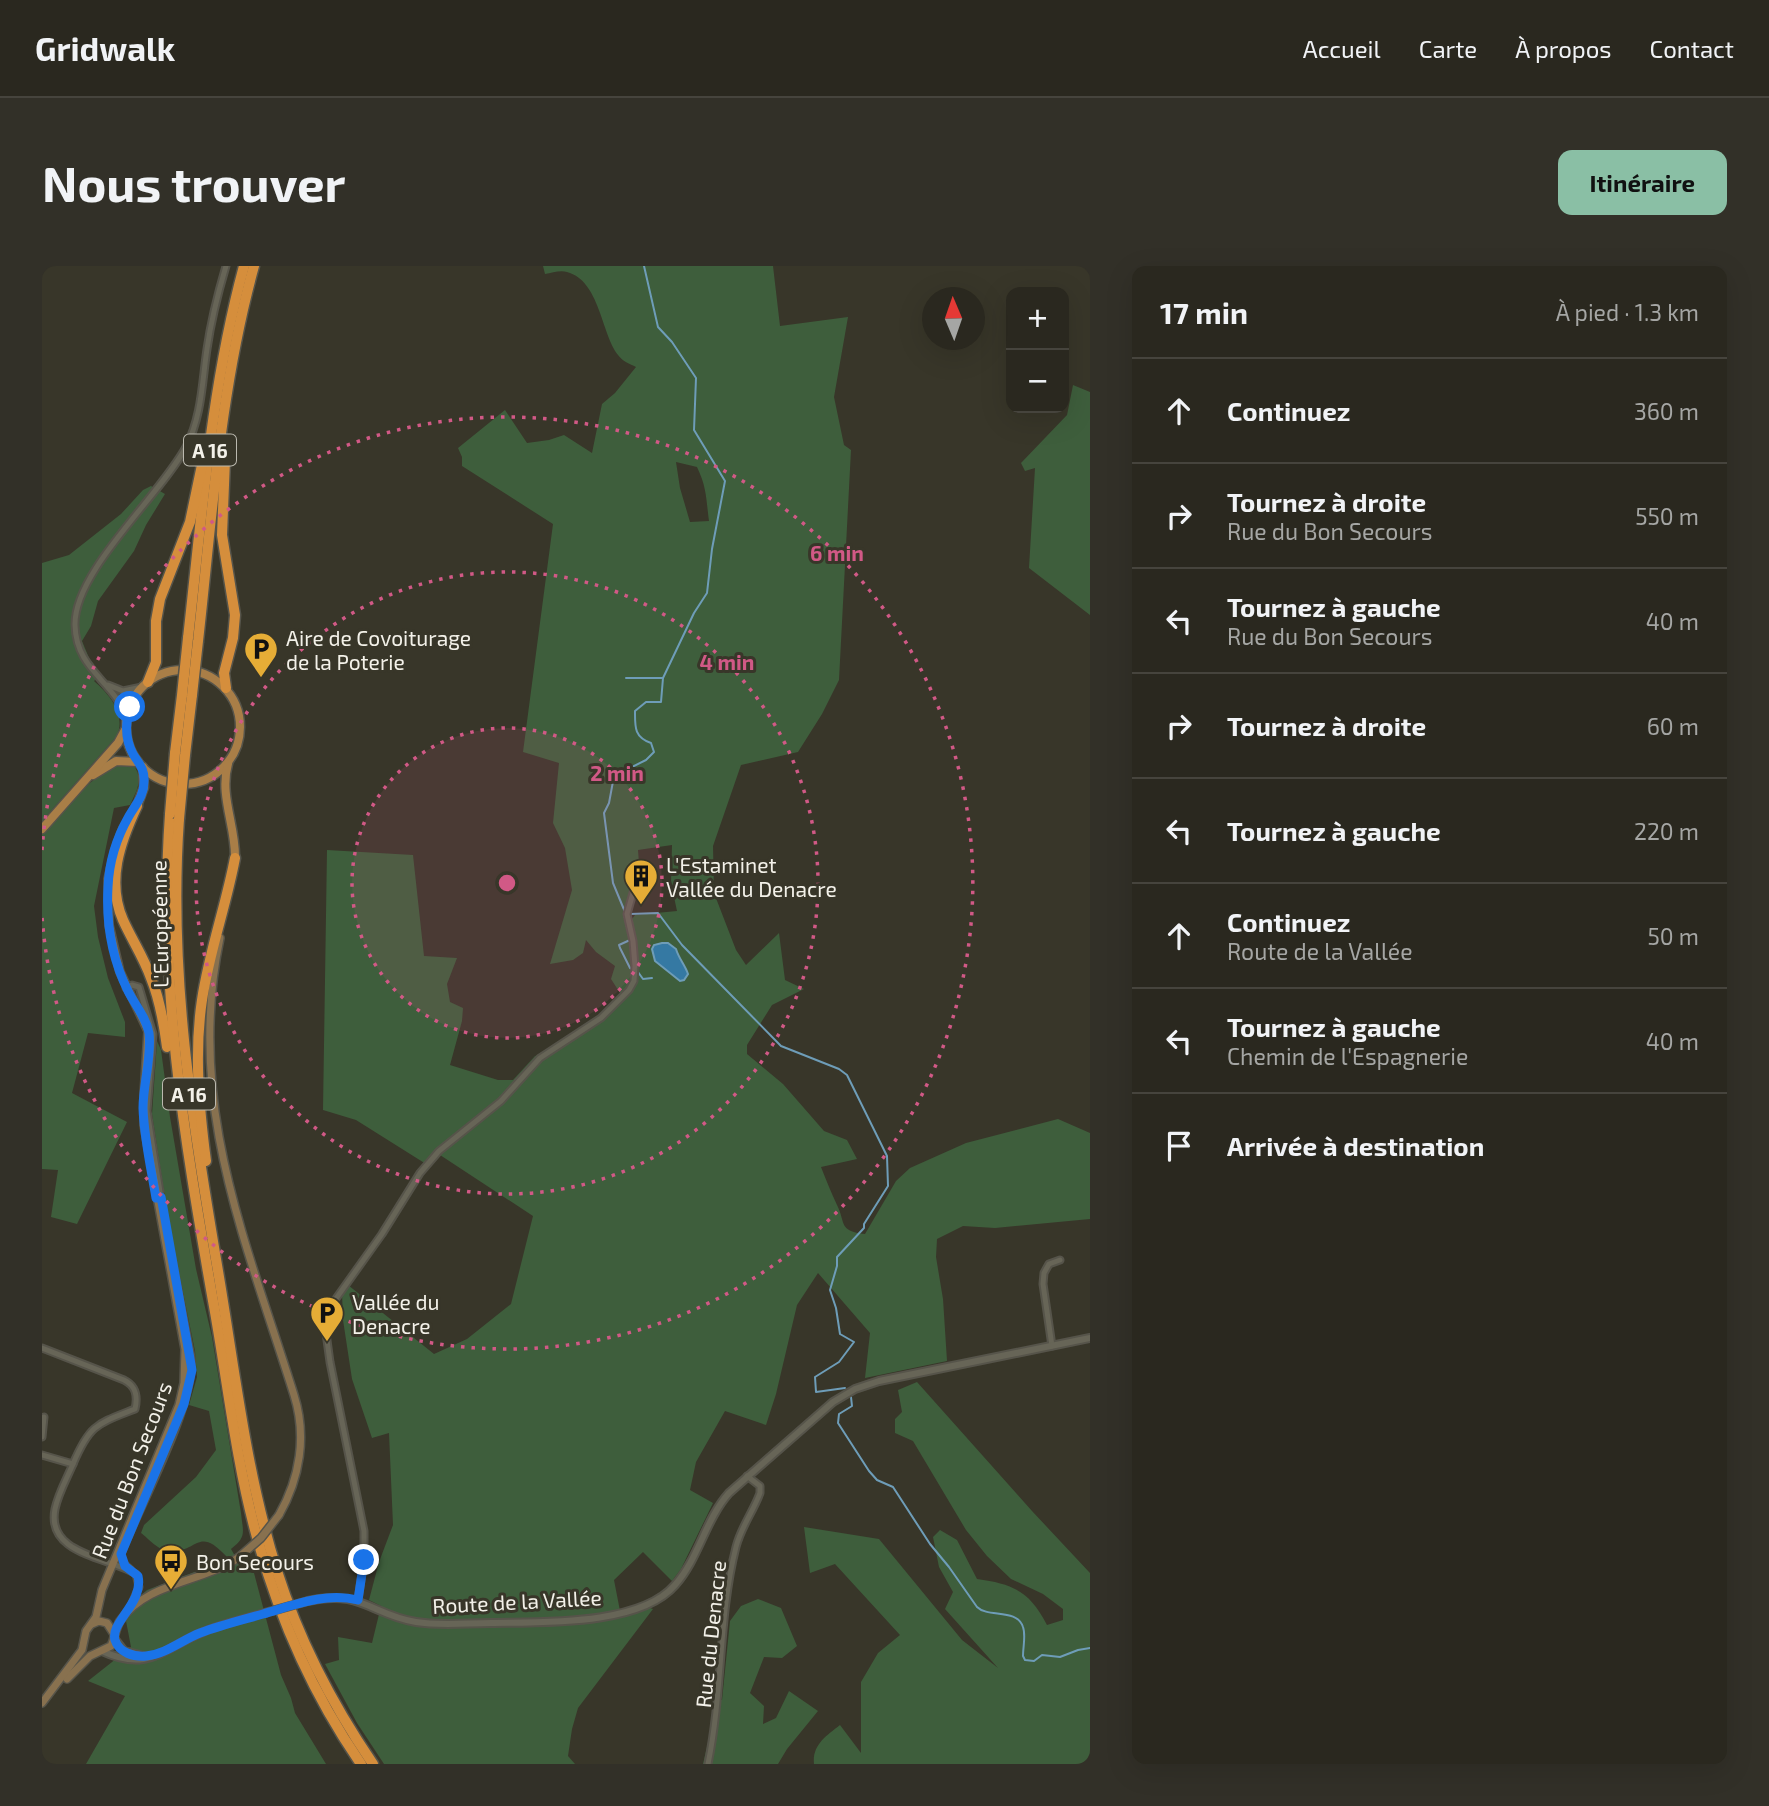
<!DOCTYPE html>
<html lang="fr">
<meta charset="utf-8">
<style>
body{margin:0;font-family:"Exo 2",sans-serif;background:#323028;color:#f1f3f6}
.controls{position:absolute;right:21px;top:21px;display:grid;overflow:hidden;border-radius:14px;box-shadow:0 7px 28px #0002}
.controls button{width:63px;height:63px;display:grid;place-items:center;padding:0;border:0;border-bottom:2px solid #46443d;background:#2a281f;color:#f1f3f6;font:35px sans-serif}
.compass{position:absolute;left:880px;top:21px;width:63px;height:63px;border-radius:50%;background:#2a281f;box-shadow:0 7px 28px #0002;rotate:358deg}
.stop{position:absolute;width:21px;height:21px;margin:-16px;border:5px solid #1a73e8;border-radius:50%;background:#fff}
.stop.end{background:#1a73e8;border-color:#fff;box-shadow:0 2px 7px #0008}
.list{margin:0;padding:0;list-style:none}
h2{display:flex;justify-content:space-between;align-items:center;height:91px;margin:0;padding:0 28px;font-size:30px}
h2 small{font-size:23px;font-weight:400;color:#a5a6a4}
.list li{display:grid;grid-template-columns:46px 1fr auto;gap:21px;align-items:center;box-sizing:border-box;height:105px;padding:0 28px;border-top:2px solid #46443d}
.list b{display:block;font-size:26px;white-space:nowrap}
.list p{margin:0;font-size:23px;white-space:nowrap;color:#a5a6a4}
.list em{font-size:23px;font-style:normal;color:#a5a6a4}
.icon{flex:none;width:38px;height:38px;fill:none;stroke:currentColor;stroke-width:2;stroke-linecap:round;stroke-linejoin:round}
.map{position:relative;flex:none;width:1048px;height:1498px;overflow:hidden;border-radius:14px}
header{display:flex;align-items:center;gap:42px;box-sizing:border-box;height:98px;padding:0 35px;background:#2a281f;border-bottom:2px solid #46443d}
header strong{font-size:33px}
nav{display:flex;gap:38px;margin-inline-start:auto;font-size:24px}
.intro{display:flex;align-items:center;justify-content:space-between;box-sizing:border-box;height:168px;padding:0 42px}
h1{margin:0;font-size:49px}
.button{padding:18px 32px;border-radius:14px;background:#8abfa5;color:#111;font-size:24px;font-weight:700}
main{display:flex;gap:42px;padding:0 42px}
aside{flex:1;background:#2a281f;border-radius:14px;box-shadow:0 7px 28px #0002}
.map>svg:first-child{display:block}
</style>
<header>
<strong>Gridwalk</strong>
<nav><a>Accueil</a><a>Carte</a><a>À propos</a><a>Contact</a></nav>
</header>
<div class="intro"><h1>Nous trouver</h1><a class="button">Itinéraire</a></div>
<main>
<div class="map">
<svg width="1048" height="1498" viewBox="0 0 1048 1498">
<rect width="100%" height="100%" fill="#383629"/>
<g fill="#3e5e3c" fill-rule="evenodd">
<path d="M501,0H731L738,60L806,51L792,131L802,179L809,184L797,414L780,448L756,486L699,499L671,580L672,627L694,684L704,699L737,667L743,714L762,723L730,739L705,779V788L741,818L782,865L805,874L815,893L779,901C784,914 789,926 795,939C804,957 796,965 823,968L854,915L868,902L924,877L1016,853L1048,867V953L953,962L921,960L895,973L894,991L901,1033L905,1095L823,1112L828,1067L776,1007L755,1039L734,1128L724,1159L683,1145L654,1196L648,1224L671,1237L639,1303L630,1315L601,1286L572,1314L579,1350L605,1341L611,1343L536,1442L530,1463L526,1490L533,1498H342L315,1457L283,1398L297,1394L296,1371L330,1377L339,1340L327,1334L337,1296L351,1259L347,1167L330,1172L310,1113L301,1054L300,1027L306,1019L392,1088L425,1073L469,1038L491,950L395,887L384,898L314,854L281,844L285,584L371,589L382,690L415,692L405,718L408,736L421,742L420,755L408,799L456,814H471L493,790L522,778L545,761L580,730L569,713L573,700L554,686L544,674L541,687L531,694L508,698L530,624L523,582L511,557L517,497L481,486L511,258L420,200V191L416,182L463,144L485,177L507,174L522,169L550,187L560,138L573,127L594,101C588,98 580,95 576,89C559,67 558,15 525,6C518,4 510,7 503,8ZM634,196L655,201C665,222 664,233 667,255L648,256L638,222ZM630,579L629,617L635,645L593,649L590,653L589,636L598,611L596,584Z"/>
<polygon points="1031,119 1048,126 1048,349 987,302 993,202 983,205 979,197 1025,149"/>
<path d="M109,220L123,228L104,259L92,285L56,335L49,360L40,375L47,392L59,408L52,415C68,429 84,448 75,470L0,555V297L27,289L79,248L101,224Z"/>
<path d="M78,498H91C102,513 95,524 88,539L72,542L52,640L56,671L66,712L83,756V771L46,767L30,827L85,856L35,958L9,951L16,904L0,903V568C24,544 45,511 78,498Z"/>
<path d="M115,775L119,784L128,851L154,1003L170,1071L199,1247C201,1266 205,1271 189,1283L202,1306L212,1307L239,1409L249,1432L253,1447L284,1498H44L83,1430L46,1415L89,1381L84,1355L98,1330L105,1324L176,1297L185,1291C155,1258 156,1288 126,1285C117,1285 106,1272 99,1267L102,1259L154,1211L174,1184L167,1145L147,1139L155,1111L153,1085L127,958L110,848Z"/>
<path d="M875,1116L990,1245L1048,1307V1498H772C770,1479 784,1470 798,1459L819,1487V1416L836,1387L858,1369L793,1298L768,1307L762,1261L837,1273L920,1374L956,1402L903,1343L911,1326L897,1301L891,1271L898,1264L915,1274L935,1313C972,1318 988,1326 1005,1359L1021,1354V1343L1001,1328L969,1313L945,1290L924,1264L871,1175L853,1167V1153L860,1146L856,1124Z"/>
<polygon points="716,1333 739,1342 755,1380 740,1392 722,1391 708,1427 722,1440 721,1458 734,1452 747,1425 776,1445 745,1483 736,1498 661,1498 676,1433 680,1434 688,1355 699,1340"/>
</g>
<path fill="#3579a3" stroke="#6e9db8" stroke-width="2" d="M620,677H626L634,683C637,693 643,699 646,708L642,714L638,715L613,695L610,683L612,679Z"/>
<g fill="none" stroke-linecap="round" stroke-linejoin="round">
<g stroke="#6e9db8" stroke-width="2">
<polyline points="584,412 621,412"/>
<path d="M583,646L571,617L562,547L567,537L572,510L604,494L612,486L609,477C592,471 593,461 593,445L604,436H619L621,412L652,347L665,327L670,283L683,215L652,164L654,112L630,76L616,61L602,0"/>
<polyline points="582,648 588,674 577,679 578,682 588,702 596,706 601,713 610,712"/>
<polyline points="588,648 616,647 640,679 739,780 797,803 805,809 845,890 846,920 822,958 822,962 795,991 795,1000 788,1024 794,1042 798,1068 812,1076 797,1096 773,1111 774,1126 803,1122"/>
<path d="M809,1131L810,1140L797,1148L796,1157L827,1205L835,1214L851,1221L888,1278L907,1301L935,1341C946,1352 975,1342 981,1361C984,1369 981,1381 981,1390L983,1394L992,1395L1000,1389L1018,1391L1036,1384L1048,1382"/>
</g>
<g stroke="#56544a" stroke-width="9">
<g id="minor">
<polyline points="66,419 81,425 100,421"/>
<path d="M85,455C75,416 34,406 33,359C32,305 117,231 144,181C160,150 160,116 165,83C169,55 176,27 184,0"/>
<polyline points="84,722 90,719 97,721 111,768 105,845 118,926"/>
<polyline points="1010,1080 1001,1018 1002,1007 1007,998 1018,994"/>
<path d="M0,1082L82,1114C94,1120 96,1130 93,1143C55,1158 48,1158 31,1198"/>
<polyline points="0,1171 2,1151"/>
<path d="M0,1189L31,1198C25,1212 16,1228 13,1243C4,1289 67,1291 94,1308L97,1321L88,1342"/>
<path d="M89,1304L80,1296L79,1288C97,1241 155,1136 149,1091L129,987"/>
<polyline points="316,1334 322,1294 322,1265 288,1096 284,1067 288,1041 340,968 378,907 397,885 459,835 498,792 559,752 587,724 592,715 593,700 591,675 585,648 595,613"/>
<path d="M666,1498C681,1426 676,1352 694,1281C699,1261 711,1246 718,1227V1220L705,1210"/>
</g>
</g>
<g stroke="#56544a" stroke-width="10">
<g id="tertiary">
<path d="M266,1335C319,1323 330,1349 374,1356C398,1360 424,1357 449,1357C499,1356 598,1360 633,1319C657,1292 663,1254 687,1227L791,1136L813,1123L837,1115L1048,1072"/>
<polyline points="72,1372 82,1385 102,1390"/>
<path d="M60,1385C107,1407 121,1382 161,1366C180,1358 199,1354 219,1348"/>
</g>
</g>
<g stroke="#56544a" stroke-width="10">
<g id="secondary">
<path d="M178,672C143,837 204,975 252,1129C265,1170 258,1212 237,1249"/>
<polyline points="50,1358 57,1355 65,1357 72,1368"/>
<path d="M25,1413L48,1390L69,1380C73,1372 73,1363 78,1355C105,1316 159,1317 196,1292"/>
<polyline points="0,1437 40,1384 44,1365 54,1351 60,1324 137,1139 142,1117 143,1083 102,859 102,829 106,765 78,706 67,659 66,613 73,584 81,562"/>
</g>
</g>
<g stroke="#56544a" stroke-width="11">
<g id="primary">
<circle cx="141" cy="461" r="57"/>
<path d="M186,498C177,529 194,561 193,592"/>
<polyline points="51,509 74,495 96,496"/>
<polyline points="95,540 102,521 101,501"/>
<polyline points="0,563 76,477 83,464"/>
</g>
</g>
<g stroke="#56544a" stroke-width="13">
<g id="motorway">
<polyline points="183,194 180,269 193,349 191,372 182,407 184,422"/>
<path d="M146,372C160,248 169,121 202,0"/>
<path d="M156,375C170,250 178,122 212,0"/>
<polyline points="106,416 114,396 114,355 118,333 148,256 161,194"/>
<polyline points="133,487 140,429"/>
<polyline points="143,489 150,429"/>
<path d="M95,540C78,576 64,615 81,654C90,674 102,692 109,712C118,734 122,758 125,781"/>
<path d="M128,548C116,717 142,870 171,1035C185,1111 193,1189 213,1264C235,1347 270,1427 319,1498"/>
<path d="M137,553C126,708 150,853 176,1005C193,1105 204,1208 235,1305C257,1374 290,1438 331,1498"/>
<path d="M164,895C157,842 152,787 160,734C167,686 184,640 193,592"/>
</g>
</g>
<use href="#minor" stroke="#676557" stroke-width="5"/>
<use href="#tertiary" stroke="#676557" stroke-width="6"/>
<use href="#secondary" stroke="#88714f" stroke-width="7"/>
<use href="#primary" stroke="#a97e47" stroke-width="8"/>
<use href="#motorway" stroke="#d58e3c" stroke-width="10"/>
<g stroke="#56544a" stroke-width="10" stroke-linecap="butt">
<polyline id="tertiary-bridge" points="219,1348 266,1335"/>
</g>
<g stroke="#56544a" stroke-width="10" stroke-linecap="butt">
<polyline id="secondary-bridge" points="196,1292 219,1272 237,1249"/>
</g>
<g stroke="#56544a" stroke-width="13" stroke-linecap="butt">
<g id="motorway-bridge">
<polyline points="140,429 146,372"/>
<polyline points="150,429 156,375"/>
<polyline points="128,548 133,487"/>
<polyline points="137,553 143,489"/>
</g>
</g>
<use href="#tertiary-bridge" stroke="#676557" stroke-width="6"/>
<use href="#secondary-bridge" stroke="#88714f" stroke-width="7"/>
<use href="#motorway-bridge" stroke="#d58e3c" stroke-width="10"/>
</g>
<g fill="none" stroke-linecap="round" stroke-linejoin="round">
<path stroke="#1a73e8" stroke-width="9" d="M88,441C83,457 83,473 91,488C97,498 103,503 102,516C102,530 94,538 87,550C75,571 67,596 66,621C64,656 70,693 86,725C93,739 104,751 107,767C110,791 101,818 101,842C102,872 109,902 114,932L119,931L120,936L150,1104L142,1138L79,1288L83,1300L96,1310C102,1337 68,1356 73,1374C77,1387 92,1391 104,1390C124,1388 140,1374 158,1367C179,1359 200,1354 221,1348C252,1339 283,1326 316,1334L322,1294"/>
</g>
<circle cx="465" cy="617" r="155" fill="#d15986" fill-opacity=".12"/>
<g fill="none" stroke="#d15986" stroke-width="3.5" stroke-dasharray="3.5 7">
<circle cx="465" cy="617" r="155"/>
<circle cx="465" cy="617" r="311"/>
<path d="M0 584A466 466 0 1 1 0 650"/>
</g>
<defs>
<g id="parking-pin" transform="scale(1.75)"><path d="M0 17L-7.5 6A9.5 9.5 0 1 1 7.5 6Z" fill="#e6ad36" stroke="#383629"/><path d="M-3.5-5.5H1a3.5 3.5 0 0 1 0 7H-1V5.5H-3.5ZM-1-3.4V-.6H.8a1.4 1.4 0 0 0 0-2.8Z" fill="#111"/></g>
<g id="building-pin" transform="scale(1.75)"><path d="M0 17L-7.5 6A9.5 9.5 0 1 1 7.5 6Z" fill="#e6ad36" stroke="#383629"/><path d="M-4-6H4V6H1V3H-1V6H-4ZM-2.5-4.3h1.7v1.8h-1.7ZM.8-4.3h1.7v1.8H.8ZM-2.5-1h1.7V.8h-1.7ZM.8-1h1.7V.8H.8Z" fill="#111"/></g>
<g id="bus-pin" transform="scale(1.75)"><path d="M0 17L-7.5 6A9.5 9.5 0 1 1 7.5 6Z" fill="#e6ad36" stroke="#383629"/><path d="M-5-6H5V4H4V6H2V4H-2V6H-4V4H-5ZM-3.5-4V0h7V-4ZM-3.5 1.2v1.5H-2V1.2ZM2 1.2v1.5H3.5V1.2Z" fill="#111"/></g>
</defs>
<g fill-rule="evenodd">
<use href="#parking-pin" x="219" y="383"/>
<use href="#building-pin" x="599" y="610"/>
<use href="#parking-pin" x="285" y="1047"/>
<use href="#bus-pin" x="129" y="1295"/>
</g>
<g text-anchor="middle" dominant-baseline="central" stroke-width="6" stroke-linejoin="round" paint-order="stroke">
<g fill="#383629" stroke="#bbb9af" stroke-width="2">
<rect x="142" y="168.5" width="52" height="31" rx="5"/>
<rect x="121" y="812.5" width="52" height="31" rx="5"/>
</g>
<g font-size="19" font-weight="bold" fill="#f3f1e9">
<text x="168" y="184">A 16</text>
<text x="147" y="828">A 16</text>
</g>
<g font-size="21" fill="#f3f1e9" stroke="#383629" text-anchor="start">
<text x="244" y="371">Aire de Covoiturage<tspan x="244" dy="24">de la Poterie</tspan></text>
<text x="624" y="598">L'Estaminet<tspan x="624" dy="24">Vallée du Denacre</tspan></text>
<text x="310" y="1035">Vallée du<tspan x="310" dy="24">Denacre</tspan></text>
<text x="154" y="1295">Bon Secours</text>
</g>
<g font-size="21" fill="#f3f1e9" stroke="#383629">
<text transform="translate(117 658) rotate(-91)">L'Européenne</text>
<text transform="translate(89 1204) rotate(-69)">Rue du Bon Secours</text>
<text transform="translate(475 1335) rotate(-3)">Route de la Vallée</text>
<text transform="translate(668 1368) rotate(-84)">Rue du Denacre</text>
</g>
</g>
<circle cx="465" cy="617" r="10" fill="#d15986" stroke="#383629" stroke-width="3.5"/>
<g font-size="21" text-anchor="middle" font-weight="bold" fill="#d15986" stroke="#383629" stroke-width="6" stroke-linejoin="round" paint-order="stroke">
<text x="795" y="295">6 min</text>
<text x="685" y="404">4 min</text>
<text x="575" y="515">2 min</text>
</g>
</svg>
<div class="controls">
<button>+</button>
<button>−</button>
</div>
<svg class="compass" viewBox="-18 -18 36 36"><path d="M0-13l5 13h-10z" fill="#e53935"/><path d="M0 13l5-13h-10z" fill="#a5a6a4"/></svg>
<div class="stop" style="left:88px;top:441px"></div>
<div class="stop end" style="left:322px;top:1294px"></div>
</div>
<aside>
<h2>17 min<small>À pied · 1.3 km</small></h2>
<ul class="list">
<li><svg class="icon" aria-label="ahead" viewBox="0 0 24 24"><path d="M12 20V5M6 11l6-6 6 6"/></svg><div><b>Continuez</b></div><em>360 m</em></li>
<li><svg class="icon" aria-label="right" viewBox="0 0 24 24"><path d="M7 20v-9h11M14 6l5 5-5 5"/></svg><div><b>Tournez à droite</b><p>Rue du Bon Secours</p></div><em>550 m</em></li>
<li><svg class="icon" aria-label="left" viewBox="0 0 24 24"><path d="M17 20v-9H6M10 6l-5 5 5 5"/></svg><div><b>Tournez à gauche</b><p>Rue du Bon Secours</p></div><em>40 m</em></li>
<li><svg class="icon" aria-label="right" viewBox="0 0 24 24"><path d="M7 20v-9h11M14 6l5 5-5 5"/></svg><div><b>Tournez à droite</b></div><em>60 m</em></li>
<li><svg class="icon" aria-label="left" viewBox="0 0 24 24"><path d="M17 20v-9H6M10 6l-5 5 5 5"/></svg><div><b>Tournez à gauche</b></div><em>220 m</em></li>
<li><svg class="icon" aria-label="ahead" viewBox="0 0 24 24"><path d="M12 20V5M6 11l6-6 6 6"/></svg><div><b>Continuez</b><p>Route de la Vallée</p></div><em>50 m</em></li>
<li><svg class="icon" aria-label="left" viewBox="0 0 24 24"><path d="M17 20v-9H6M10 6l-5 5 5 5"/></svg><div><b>Tournez à gauche</b><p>Chemin de l'Espagnerie</p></div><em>40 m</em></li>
<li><svg class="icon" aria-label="arrive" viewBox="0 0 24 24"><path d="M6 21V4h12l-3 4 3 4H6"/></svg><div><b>Arrivée à destination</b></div></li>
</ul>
</aside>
</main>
